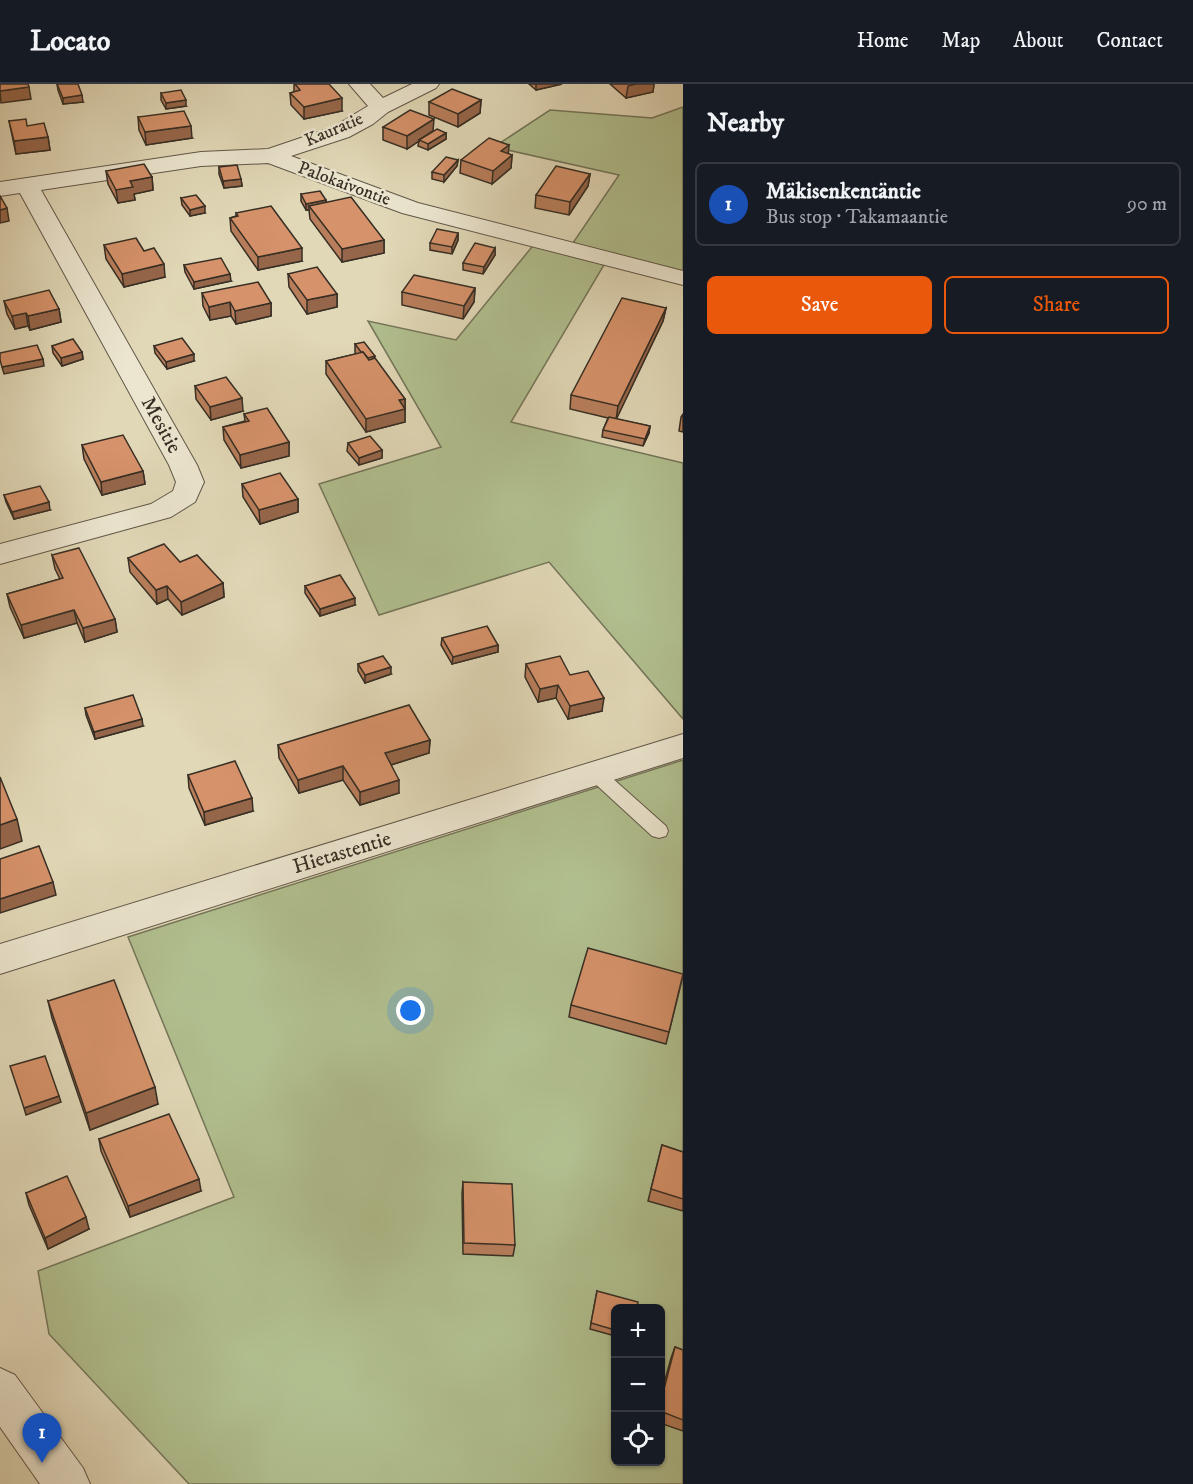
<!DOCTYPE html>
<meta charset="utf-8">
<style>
body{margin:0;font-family:"IM FELL DW Pica",serif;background:#20242c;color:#f1f3f6}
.controls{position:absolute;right:18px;bottom:18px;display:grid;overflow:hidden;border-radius:9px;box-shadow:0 2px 4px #0004}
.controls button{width:54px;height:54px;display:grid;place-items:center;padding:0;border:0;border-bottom:2px solid #363941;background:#171b24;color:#f1f3f6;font:30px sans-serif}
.you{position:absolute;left:411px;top:927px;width:21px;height:21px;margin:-15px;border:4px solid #fff;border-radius:50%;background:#1a73e8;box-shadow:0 0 0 9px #1a73e833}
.badge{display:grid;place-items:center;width:39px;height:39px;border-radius:50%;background:#ea580c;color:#fff;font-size:20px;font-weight:700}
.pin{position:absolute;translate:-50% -50px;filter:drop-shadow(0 2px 3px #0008)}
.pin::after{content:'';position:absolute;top:32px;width:21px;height:18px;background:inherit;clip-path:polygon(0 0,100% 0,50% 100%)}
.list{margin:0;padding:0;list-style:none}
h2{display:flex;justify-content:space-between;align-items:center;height:78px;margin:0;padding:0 24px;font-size:26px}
h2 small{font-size:20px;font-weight:400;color:#9ea1a6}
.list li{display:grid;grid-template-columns:39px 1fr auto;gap:18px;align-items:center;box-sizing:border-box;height:84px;margin:0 12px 12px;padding:0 12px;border:2px solid #363941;border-radius:9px}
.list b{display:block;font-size:22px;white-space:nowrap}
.list p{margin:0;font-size:20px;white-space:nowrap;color:#9ea1a6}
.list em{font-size:20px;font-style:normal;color:#9ea1a6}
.actions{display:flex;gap:12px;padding:18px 24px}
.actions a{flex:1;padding:14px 0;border:2px solid #ea580c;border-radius:9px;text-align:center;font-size:21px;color:#ea580c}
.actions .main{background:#ea580c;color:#fff}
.icon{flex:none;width:33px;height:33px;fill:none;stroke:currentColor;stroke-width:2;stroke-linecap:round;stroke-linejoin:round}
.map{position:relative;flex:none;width:683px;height:1400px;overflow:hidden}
header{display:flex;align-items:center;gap:36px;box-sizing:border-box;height:84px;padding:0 30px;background:#171b24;border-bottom:2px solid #363941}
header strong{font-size:28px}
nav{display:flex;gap:33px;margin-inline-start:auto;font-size:21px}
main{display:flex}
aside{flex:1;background:#171b24}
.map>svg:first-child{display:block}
</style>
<header>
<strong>Locato</strong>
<nav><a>Home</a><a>Map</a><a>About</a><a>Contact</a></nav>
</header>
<main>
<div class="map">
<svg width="683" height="1400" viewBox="0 0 683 1400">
<rect width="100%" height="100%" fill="#e1d8b7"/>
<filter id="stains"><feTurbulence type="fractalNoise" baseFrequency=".00333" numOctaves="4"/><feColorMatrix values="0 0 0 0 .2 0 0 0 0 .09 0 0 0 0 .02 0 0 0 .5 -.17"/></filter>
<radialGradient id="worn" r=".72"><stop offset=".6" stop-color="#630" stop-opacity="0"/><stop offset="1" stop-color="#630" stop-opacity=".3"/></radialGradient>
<g fill="#b1bf8f" stroke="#74765a" stroke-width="1.5" fill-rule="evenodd">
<polygon points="683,23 683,187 611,169 511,338 683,379 683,635 549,478 379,531 319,400 441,363 368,237 456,256 540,153 573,159 619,91 494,63 550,26 652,34"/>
<path d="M683,676V1400H189L49,1250L38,1187L234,1113L128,853ZM616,1224H660V1378H616Z"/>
</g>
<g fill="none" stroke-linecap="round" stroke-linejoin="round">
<g stroke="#615849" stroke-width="2">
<polygon id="service" points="596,683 602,685 666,742 668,747 666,752 659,754 652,752 590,695 587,690 590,685"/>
</g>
<g stroke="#615849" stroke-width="2">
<g id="minor">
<polygon points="349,0 370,0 383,14 412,0 439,0 436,4 388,28 373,40 349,53 291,72 418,119 683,187 683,201 402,129 268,79 201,82 41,106 197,381 204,398 195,418 171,433 0,480 0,460 151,420 173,407 176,398 169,381 20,109 0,112 0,98 201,68 268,65 333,43 368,22"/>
<polygon points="683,650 683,674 0,890 0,860"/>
</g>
</g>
<g stroke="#615849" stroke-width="2">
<polygon id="tertiary" points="0,1284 15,1291 83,1384 90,1400 40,1400 0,1343"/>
</g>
<use href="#service" fill="#ece6d0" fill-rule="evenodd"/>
<use href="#minor" fill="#ece6d0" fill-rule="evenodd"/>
<use href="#tertiary" fill="#ece6d0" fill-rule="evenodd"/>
</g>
<g fill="#b87e5b" stroke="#362e24" stroke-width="1.5">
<polygon points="57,0 83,18 63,20 58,6"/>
<polygon points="294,0 342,27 304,35 291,21 290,9 294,8"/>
<polygon points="529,0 562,0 536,6"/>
<polygon points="610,0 654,0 653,8 626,14"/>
<polygon points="161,9 186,22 166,25 161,16"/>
<polygon points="481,16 480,29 458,43 429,31 429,18"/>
<polygon points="138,33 192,54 146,61 139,46"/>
<polygon points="9,37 27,42 48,53 50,66 16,70"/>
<polygon points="383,43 446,49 446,55 428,66 418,62 419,57 407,65 383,56"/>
<polygon points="508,70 512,71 511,84 492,100 460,89 461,76"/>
<polygon points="458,76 457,82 444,98 432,95 432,88"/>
<polygon points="219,83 241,95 242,102 224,104 219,90"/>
<polygon points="106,87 152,93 153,106 134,110 135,116 118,119 108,100"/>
<polygon points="590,90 588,102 569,131 535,124 536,111"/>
<polygon points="301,110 326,118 384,156 384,169 342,178 310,135 309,126 306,126 301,117"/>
<polygon points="181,114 205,129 190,132 182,121"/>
<polygon points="236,129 302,177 258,186 231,147 230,134 236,132"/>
<polygon points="458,149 458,156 452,170 430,166 430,159"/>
<polygon points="104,161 144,167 165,193 124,203 106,175"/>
<polygon points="495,164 495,171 483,190 463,186 463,179"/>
<polygon points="184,181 231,197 194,205 185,188"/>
<polygon points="288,190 337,210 337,223 307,230 289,203"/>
<polygon points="475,204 474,218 463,235 402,221 402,208"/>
<polygon points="202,209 271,219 271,232 236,240 231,232 210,236 203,222"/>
<polygon points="4,217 59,225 61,238 30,246 28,242 15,245 7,230"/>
<polygon points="666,224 663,237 616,335 650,342 649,349 643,362 602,353 603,346 608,334 570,325 571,311"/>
<polygon points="355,260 375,272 374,274 405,315 405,338 366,348 326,290 326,277 356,270 355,268"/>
<polygon points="52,262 82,268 83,275 62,282 53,269"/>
<polygon points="154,262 194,277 167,285 155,269"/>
<polygon points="195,302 243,327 211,336 196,315"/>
<polygon points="244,330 289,358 289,372 241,384 224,356 223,343 245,337"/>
<polygon points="683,330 683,348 679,347 681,333"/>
<polygon points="348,359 382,366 382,374 359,381 347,367"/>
<polygon points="82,361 143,387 145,400 102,411 84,375"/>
<polygon points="242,400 298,415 298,428 260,440 243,413"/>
<polygon points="4,411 50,426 14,435 6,418"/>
<polygon points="52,471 115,535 117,548 85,558 77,539 24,554 10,523 7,510 60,495 55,485"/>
<polygon points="128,474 180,478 223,499 224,513 182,531 168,515 157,520 130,488"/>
<polygon points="305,502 355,521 320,532 305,509"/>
<polygon points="442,554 498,561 498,568 452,580 441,561"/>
<polygon points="358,580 391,590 365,599 358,587"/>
<polygon points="526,580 570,591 602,627 568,635 556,614 538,618 525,593"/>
<polygon points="85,624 143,642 95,655 86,631"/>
<polygon points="430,656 429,669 391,681 399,709 360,721 343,696 299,709 279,674 278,661"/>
<polygon points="188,691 253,727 205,741 189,704"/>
<polygon points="683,892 666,960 569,933 571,921"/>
<polygon points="48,917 158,1020 90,1046 52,934"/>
<polygon points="99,1055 201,1107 130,1133 101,1067"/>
<polygon points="662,1061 683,1068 683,1127 648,1117"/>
<polygon points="463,1098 515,1161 513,1172 463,1170 462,1110"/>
<polygon points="26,1109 89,1145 48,1165 29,1121"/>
<polygon points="597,1207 615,1224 615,1252 590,1245"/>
<polygon points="675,1263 683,1266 683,1347 660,1339 660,1315 671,1274"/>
</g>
<g fill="#96664a" stroke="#362e24" stroke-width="1.5">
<polygon points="536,0 562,0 536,6"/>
<polygon points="636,0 654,0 653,8 626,14 628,2"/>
<polygon points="29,3 31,15 1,19 0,7"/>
<polygon points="82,11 83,18 63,20 63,14"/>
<polygon points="342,14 342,27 304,35 304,23"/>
<polygon points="186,16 186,22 166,25 166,19"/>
<polygon points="481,16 480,29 458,43 458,30"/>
<polygon points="434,35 433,47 419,56 419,57 407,65 407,52"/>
<polygon points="191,42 192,54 146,61 145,48"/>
<polygon points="446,49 446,55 428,66 428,60"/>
<polygon points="48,53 50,66 16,70 14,57"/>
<polygon points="509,61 508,74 501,67"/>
<polygon points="512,71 511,84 492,100 493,87"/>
<polygon points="458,76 457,82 444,98 444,91"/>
<polygon points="590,90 588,102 569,131 570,118"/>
<polygon points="152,93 153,106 134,110 135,116 118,119 116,106 130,97"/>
<polygon points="241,95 242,102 224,104 223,97"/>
<polygon points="326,116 326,123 309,122 309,126 306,126 306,120"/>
<polygon points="205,122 205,129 190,132 190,126"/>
<polygon points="7,124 9,137 0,139 0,126"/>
<polygon points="458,149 458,156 452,170 452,163"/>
<polygon points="384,156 384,169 342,178 342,165"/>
<polygon points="302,164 302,177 258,186 258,173"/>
<polygon points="495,164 495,171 483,190 484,183"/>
<polygon points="164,180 165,193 124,203 122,190"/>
<polygon points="230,190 231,197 194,205 194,198"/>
<polygon points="475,204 474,218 463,235 464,222"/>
<polygon points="337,210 337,223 307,230 307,216"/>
<polygon points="230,218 231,232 210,236 209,223"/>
<polygon points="271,219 271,232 236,240 235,227"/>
<polygon points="666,224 663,237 616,336 618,322"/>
<polygon points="59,225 61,238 30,246 28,232"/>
<polygon points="26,229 28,242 15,245 12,232"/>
<polygon points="82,268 83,275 62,282 61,274"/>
<polygon points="194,270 194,277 167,285 166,278"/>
<polygon points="43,275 44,282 4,290 2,283"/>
<polygon points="242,314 243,327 211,336 210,323"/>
<polygon points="405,315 405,338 366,348 366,335 399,316"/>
<polygon points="650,342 649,349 643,362 645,355"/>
<polygon points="289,358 289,372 241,384 240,371"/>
<polygon points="382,366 382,374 359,381 359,374"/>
<polygon points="143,387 145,400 102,411 101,398"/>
<polygon points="298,415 298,428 260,440 259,426"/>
<polygon points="49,418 50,426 14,435 12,428"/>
<polygon points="223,499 224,513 182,531 181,518"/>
<polygon points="167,502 168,515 157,520 156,506"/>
<polygon points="355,514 355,521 320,532 320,525"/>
<polygon points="74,526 77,539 24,554 21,541"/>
<polygon points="115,535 117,548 85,558 83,544"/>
<polygon points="498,561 498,568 452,580 453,573"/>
<polygon points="391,583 391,590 365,599 365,591"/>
<polygon points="558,601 556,614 538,618 540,605"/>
<polygon points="604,614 602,627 568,635 570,622"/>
<polygon points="142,635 143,642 95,655 94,648"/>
<polygon points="430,656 429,669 384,683 385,669"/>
<polygon points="343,682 343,696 299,709 298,696"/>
<polygon points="399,696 399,709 360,721 360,708"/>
<polygon points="252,714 253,727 205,741 204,728"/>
<polygon points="17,735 22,757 0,765 0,741"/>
<polygon points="53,798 56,811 0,829 0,815"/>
<polygon points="155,1003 158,1020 90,1046 86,1029"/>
<polygon points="59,1012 61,1018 26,1031 24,1024"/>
<polygon points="199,1095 201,1107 130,1133 128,1122"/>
<polygon points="86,1133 89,1145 48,1165 45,1154"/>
</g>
<g fill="#d6926a" stroke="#362e24" stroke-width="1.5">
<polygon points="0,0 28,0 29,3 0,7"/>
<polygon points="57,0 78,0 82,11 63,14"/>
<polygon points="295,0 329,0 342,14 304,23 290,9 300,6"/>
<polygon points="452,5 481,16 458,30 429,18"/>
<polygon points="181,6 186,16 166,19 161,9"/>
<polygon points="410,26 434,35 407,52 383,43"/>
<polygon points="184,27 191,42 145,48 138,33"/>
<polygon points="26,35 27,42 44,39 48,53 14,57 9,37"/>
<polygon points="437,45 446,49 428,60 419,56"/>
<polygon points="489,54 509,61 501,67 512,71 493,87 461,76"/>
<polygon points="446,73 458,76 444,91 432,88"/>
<polygon points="144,80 152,93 130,97 133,103 116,106 106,87"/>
<polygon points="237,81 241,95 223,97 219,83"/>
<polygon points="556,82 590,90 570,118 536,111"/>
<polygon points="320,107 326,116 306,120 301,110"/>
<polygon points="196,111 205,122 190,126 181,114"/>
<polygon points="0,112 7,124 0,126"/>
<polygon points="351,113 384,156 342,165 309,122"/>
<polygon points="271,122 302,164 258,173 230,134 238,132 236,129"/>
<polygon points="437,145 458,149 452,163 430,159"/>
<polygon points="136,154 144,167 154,164 164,180 122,190 104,161"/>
<polygon points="475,159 495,164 484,183 463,179"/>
<polygon points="221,174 230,190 194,198 184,181"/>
<polygon points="317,183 337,210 307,216 288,190"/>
<polygon points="414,191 475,204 464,222 402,208"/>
<polygon points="258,198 271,219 235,227 230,218 209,223 202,209"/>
<polygon points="49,206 59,225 28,232 26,229 12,232 4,217"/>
<polygon points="622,214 666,224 618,322 571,311"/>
<polygon points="182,254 194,270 166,278 154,262"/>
<polygon points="73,255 82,268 61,274 52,262"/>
<polygon points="364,258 375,272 368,274 363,268 361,268 355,260"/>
<polygon points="37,261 43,275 2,283 0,276 0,269"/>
<polygon points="363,268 369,276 375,274 405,315 399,316 405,325 366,335 326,277"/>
<polygon points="226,293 242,314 210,323 195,302"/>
<polygon points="267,324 289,358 240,371 223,343 249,337 244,330"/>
<polygon points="609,333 650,342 645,355 603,346"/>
<polygon points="123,351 143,387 101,398 82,361"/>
<polygon points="370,352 382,366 359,374 348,359"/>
<polygon points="280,389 298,415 259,426 242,400"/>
<polygon points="40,402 49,418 12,428 4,411"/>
<polygon points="164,460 180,478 197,471 223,499 181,518 167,502 156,506 128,474"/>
<polygon points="79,464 115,535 83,544 74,526 21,541 7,510 63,494 52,471"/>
<polygon points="340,491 355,514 320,525 305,502"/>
<polygon points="487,542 498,561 453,573 442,554"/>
<polygon points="383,572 391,583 365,591 358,580"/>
<polygon points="560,572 570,591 588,587 604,614 570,622 558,601 540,605 526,580"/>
<polygon points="133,611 142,635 94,648 85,624"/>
<polygon points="409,621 430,656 385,669 399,696 360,708 343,682 298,696 278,661"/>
<polygon points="235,677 252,714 204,728 188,691"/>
<polygon points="0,693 17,735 0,741"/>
<polygon points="39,762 53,798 0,815 0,775"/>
<polygon points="588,864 683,890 669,948 571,921"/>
<polygon points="114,896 155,1003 86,1029 48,917"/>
<polygon points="45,972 59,1012 24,1024 10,982"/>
<polygon points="169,1030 199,1095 128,1122 99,1055"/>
<polygon points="662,1061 683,1068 683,1115 651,1105"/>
<polygon points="67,1092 86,1133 45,1154 26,1109"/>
<polygon points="463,1098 512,1100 515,1161 464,1159"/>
<polygon points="597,1207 638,1218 637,1224 615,1224 615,1246 591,1239"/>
<polygon points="675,1263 683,1266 683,1336 660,1327 660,1320"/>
</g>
<g text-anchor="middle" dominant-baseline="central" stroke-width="5" stroke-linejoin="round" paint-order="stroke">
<g font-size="18" fill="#362e24" stroke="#ece6d0">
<text transform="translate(334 46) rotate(-23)">Kauratie</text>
<text transform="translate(344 100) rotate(20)">Palokaivontie</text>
</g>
<g font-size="21" fill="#362e24" stroke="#ece6d0">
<text transform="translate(161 341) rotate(61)">Mesitie</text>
<text transform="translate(342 769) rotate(-17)">Hietastentie</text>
</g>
</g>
<rect width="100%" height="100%" filter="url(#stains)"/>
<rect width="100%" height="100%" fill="url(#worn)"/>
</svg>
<div class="controls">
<button>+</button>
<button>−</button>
<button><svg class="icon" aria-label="locate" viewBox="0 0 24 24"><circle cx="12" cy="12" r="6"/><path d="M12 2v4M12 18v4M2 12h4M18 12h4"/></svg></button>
</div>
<div class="you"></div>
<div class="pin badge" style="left:42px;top:1379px;background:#1a4fb4">1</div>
</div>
<aside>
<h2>Nearby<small></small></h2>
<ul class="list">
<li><span class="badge" style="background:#1a4fb4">1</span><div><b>Mäkisenkentäntie</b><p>Bus stop · Takamaantie</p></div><em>90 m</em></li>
</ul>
<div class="actions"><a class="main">Save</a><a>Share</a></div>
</aside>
</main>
